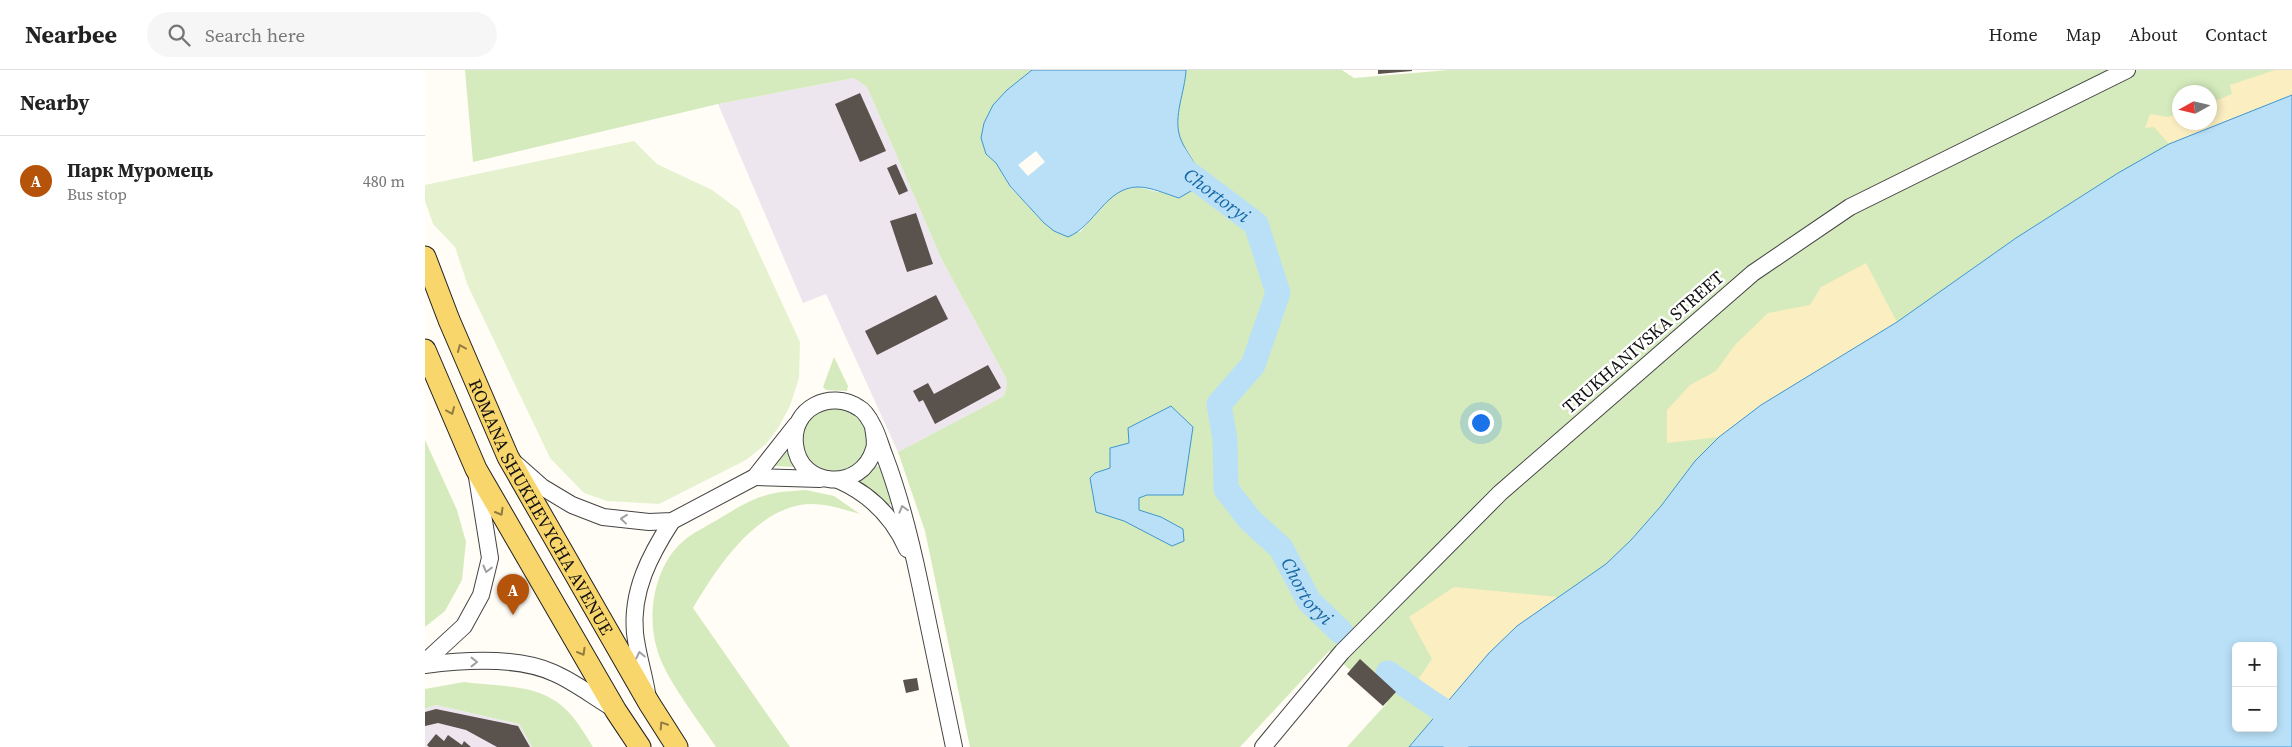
<!DOCTYPE html>
<meta charset="utf-8">
<style>
body{margin:0;font-family:"Source Serif 4",serif;background:#f6f6f6;color:#222}
.controls{position:absolute;right:15px;bottom:15px;display:grid;overflow:hidden;border-radius:8px;box-shadow:0 2px 8px #0003}
.controls button{width:45px;height:45px;display:grid;place-items:center;padding:0;border:0;border-bottom:1px solid #e0e0e0;background:#fff;color:#222;font:25px sans-serif}
.compass{position:absolute;left:1747px;top:15px;width:45px;height:45px;border-radius:50%;background:#fff;box-shadow:0 2px 8px #0003;rotate:262deg}
.you{position:absolute;left:1055px;top:352px;width:18px;height:18px;margin:-12px;border:4px solid #fff;border-radius:50%;background:#1a73e8;box-shadow:0 0 0 8px #1a73e833}
.badge{display:grid;place-items:center;width:32px;height:32px;border-radius:50%;background:#b45309;color:#fff;font-size:16px;font-weight:700}
.pin{position:absolute;translate:-50% -41px;filter:drop-shadow(0 1px 2px #0008)}
.pin::after{content:'';position:absolute;top:26px;width:18px;height:15px;background:inherit;clip-path:polygon(0 0,100% 0,50% 100%)}
.list{margin:0;padding:0;list-style:none}
h2{display:flex;justify-content:space-between;align-items:center;height:65px;margin:0;padding:0 20px;font-size:21px}
h2 small{font-size:16px;font-weight:400;color:#767676}
.list li{display:grid;grid-template-columns:32px 1fr auto;gap:15px;align-items:center;box-sizing:border-box;height:90px;padding:0 20px;border-top:1px solid #e0e0e0}
.list b{display:block;font-size:19px;white-space:nowrap}
.list p{margin:0;font-size:16px;white-space:nowrap;color:#767676}
.list em{font-size:16px;font-style:normal;color:#767676}
.icon{flex:none;width:28px;height:28px;fill:none;stroke:currentColor;stroke-width:2;stroke-linecap:round;stroke-linejoin:round}
.map{position:relative;flex:none;width:1867px;height:677px;overflow:hidden}
header{display:flex;align-items:center;gap:30px;box-sizing:border-box;height:70px;padding:0 25px;background:#fff;border-bottom:1px solid #e0e0e0}
header strong{font-size:24px}
nav{display:flex;gap:28px;margin-inline-start:auto;font-size:18px}
.search{width:350px;height:45px;background:#f6f6f6;display:flex;align-items:center;gap:12px;box-sizing:border-box;padding:0 18px;border-radius:28px;color:#767676;font-size:19px}
main{display:flex}
aside{flex:1;background:#fff}
.map>svg:first-child{display:block}
</style>
<header>
<strong>Nearbee</strong>
<div class="search"><svg class="icon" aria-label="search" viewBox="0 0 24 24"><circle cx="10" cy="10" r="6"/><path d="M15 15l6 6"/></svg>Search here</div>
<nav><a>Home</a><a>Map</a><a>About</a><a>Contact</a></nav>
</header>
<main>
<aside>
<h2>Nearby<small></small></h2>
<ul class="list">
<li><span class="badge">A</span><div><b>Парк Муромець</b><p>Bus stop</p></div><em>480 m</em></li>
</ul>
</aside>
<div class="map">
<svg width="1867" height="677" viewBox="0 0 1867 677">
<rect width="100%" height="100%" fill="#fffdf5"/>
<g fill="#eee6ef">
<polygon points="429,8 442,17 516,188 581,308 582,315 579,326 473,382 401,224 378,233 293,34"/>
<polygon points="11,635 94,654 107,677 0,677 0,639"/>
</g>
<g fill="#d5ebbd" fill-rule="evenodd">
<path d="M40,0H607L582,20L561,84L571,93L585,117L619,153L655,162L692,121L713,117L733,122L774,102C769,91 758,77 755,67C748,46 760,22 761,0H917L929,8L1024,0H1867V25L1850,31L1693,103L1591,168L1472,252L1336,335L1294,367L1270,391L1236,436L1206,470L1181,494L1092,556L1064,583L984,677H922L962,633L904,581L815,677H545L500,461L473,382L579,326L582,315L581,308L516,188L442,17L429,8L293,34L48,92ZM1754,22H1784V52H1754Z"/>
<polygon points="409,287 423,316 422,321 401,320 398,317"/>
<circle cx="410" cy="369" r="32"/>
<polygon points="0,370 32,440 41,472 37,510 20,541 0,557"/>
<polygon points="364,379 371,397 348,396"/>
<polygon points="451,395 455,398 469,429 467,434 462,435 437,415 435,409"/>
<path d="M381,420L409,426L435,444C416,439 396,431 375,435C327,444 291,499 268,538L365,677H291C274,651 239,607 232,579C221,543 230,492 262,468C271,461 282,456 292,450C310,439 329,427 350,423C360,421 371,421 381,420Z"/>
<path d="M39,612C69,616 107,614 132,632C148,643 158,661 168,677H107L94,654L11,635L0,639V619Z"/>
</g>
<g fill="#fbeec1">
<polygon points="1850,0 1867,0 1867,25 1744,74 1729,57 1720,58 1725,44 1743,47 1754,43 1754,52 1784,52 1785,33 1807,24 1805,15"/>
<polygon points="1441,193 1472,252 1336,335 1294,367 1242,373 1242,340 1265,315 1291,301 1310,275 1343,243 1385,235 1396,217"/>
<polygon points="1029,517 1133,527 1092,556 1064,583 1026,630 992,611 1007,589 984,547"/>
</g>
<polygon fill="#e6f2cf" points="209,71 232,94 287,120 314,140 375,272 374,308 365,336 353,358 341,374 321,390 234,434 182,431 159,423 125,388 43,216 30,177 8,154 0,131 0,115"/>
<g fill="#b9e0f7" stroke="#3f96cf" fill-rule="evenodd">
<path d="M607,0H761C760,22 748,46 755,67C758,77 769,91 774,102L771,118L754,128C741,124 726,117 713,117C681,117 670,156 643,167L629,161L619,153L585,116L571,93L561,84L556,68L559,53L568,35L582,20Z"/>
<path d="M1867,25V677H984L1064,583L1092,556L1181,494L1206,470L1236,436L1270,391L1294,367L1336,335L1472,252L1591,168L1693,103L1744,74ZM1811,576H1848V658H1811Z"/>
<polygon points="746,336 768,357 758,425 722,425 714,428 714,440 736,447 758,459 759,471 747,476 699,451 671,442 665,408 670,403 685,398 685,378 704,373 703,358"/>
</g>
<polygon fill="#fffdf5" points="611,81 620,92 603,106 593,95"/>
<g fill="none" stroke-linecap="round" stroke-linejoin="round">
<g stroke="#b9e0f7" stroke-width="25">
<path id="s1" d="M750,86L759,100L831,154L853,223L828,295L794,334L800,370L801,419L825,450L856,478L884,531L916,562"/>
<polyline points="963,603 1029,648 1031,677"/>
</g>
</g>
<g fill="#5a524d">
<polygon points="953,0 987,0 987,1 953,4"/>
<polygon points="435,23 461,81 435,92 410,34"/>
<polygon points="471,94 483,121 474,125 462,98"/>
<polygon points="491,143 508,194 482,202 465,151"/>
<polygon points="511,225 523,249 452,285 440,261"/>
<polygon points="563,295 576,318 510,354 498,330 494,332 488,321 503,313 509,324"/>
<polygon points="935,589 971,622 958,636 922,604"/>
<polygon points="492,608 494,620 481,623 478,610"/>
<polygon points="11,639 93,656 105,677 72,677 41,660 13,653 0,656 0,642"/>
<polygon points="11,664 19,671 23,665 37,675 39,671 46,677 4,677 2,675"/>
</g>
<g fill="none" stroke-linecap="round" stroke-linejoin="round">
<g stroke="#444" stroke-width="18">
<g id="minor">
<path d="M448,357C449,363 451,373 449,379C437,422 374,419 370,374C366,338 406,319 434,338C440,341 445,350 448,356C453,365 456,377 460,387C476,429 486,471 495,514C506,569 518,623 529,677"/>
<polyline points="91,394 117,417 147,435 178,447 224,452 247,451 330,407 371,355"/>
<polyline points="330,407 395,409"/>
<path d="M413,410C445,424 468,447 482,479"/>
<polyline points="0,592 39,556 56,525 65,488 52,407"/>
<path d="M0,595C38,590 92,586 129,603C150,612 170,628 191,640"/>
<path d="M222,623C219,604 212,583 210,563C206,521 225,485 247,451"/>
<polyline points="838,677 917,582 1075,423 1328,203 1425,137 1702,0"/>
</g>
</g>
<g stroke="#222" stroke-width="23">
<g id="major">
<path id="s2" d="M0,187L24,250L83,387L224,633L252,677"/>
<polyline points="0,280 51,399 191,641 215,677"/>
</g>
</g>
<use href="#minor" stroke="#fff" stroke-width="16"/>
<use href="#major" stroke="#f9d66b" stroke-width="21"/>
</g>
<defs><path id="oneway-chevron" d="M-2-3.5L2.5 0L-2 3.5" fill="none" stroke-width="1.6" stroke-linecap="round" stroke-linejoin="round" transform="scale(1.25)"/></defs>
<g stroke="#917d42">
<use href="#oneway-chevron" transform="translate(36 278) rotate(-113)"/>
<use href="#oneway-chevron" transform="translate(26 341) rotate(67)"/>
<use href="#oneway-chevron" transform="translate(75 442) rotate(60)"/>
<use href="#oneway-chevron" transform="translate(157 582) rotate(60)"/>
<use href="#oneway-chevron" transform="translate(238 655) rotate(-123)"/>
</g>
<g stroke="#a0a0a0">
<use href="#oneway-chevron" transform="translate(478 439) rotate(-106)"/>
<use href="#oneway-chevron" transform="translate(199 449) rotate(-174)"/>
<use href="#oneway-chevron" transform="translate(62 499) rotate(104)"/>
<use href="#oneway-chevron" transform="translate(215 585) rotate(-102)"/>
<use href="#oneway-chevron" transform="translate(49 592)"/>
</g>
<g text-anchor="middle" dominant-baseline="central" stroke-width="5" stroke-linejoin="round" paint-order="stroke">
<g font-size="18" fill="#111" stroke="#fff">
<text transform="translate(1218 272) rotate(-41)">TRUKHANIVSKA STREET</text>
<text stroke="none"><textPath href="#s2" startOffset="276">ROMANA SHUKHEVYCHA AVENUE</textPath></text>
</g>
<g font-size="19" font-style="italic" fill="#1768a6" stroke="#fff">
<text stroke="none"><textPath href="#s1" startOffset="58">Chortoryi</textPath></text>
<text stroke="none"><textPath href="#s1" startOffset="524">Chortoryi</textPath></text>
</g>
</g>
</svg>
<div class="controls">
<button>+</button>
<button>−</button>
</div>
<svg class="compass" viewBox="-18 -18 36 36"><path d="M0-13l5 13h-10z" fill="#e53935"/><path d="M0 13l5-13h-10z" fill="#767676"/></svg>
<div class="you"></div>
<div class="pin badge" style="left:88px;top:545px">A</div>
</div>
</main>
